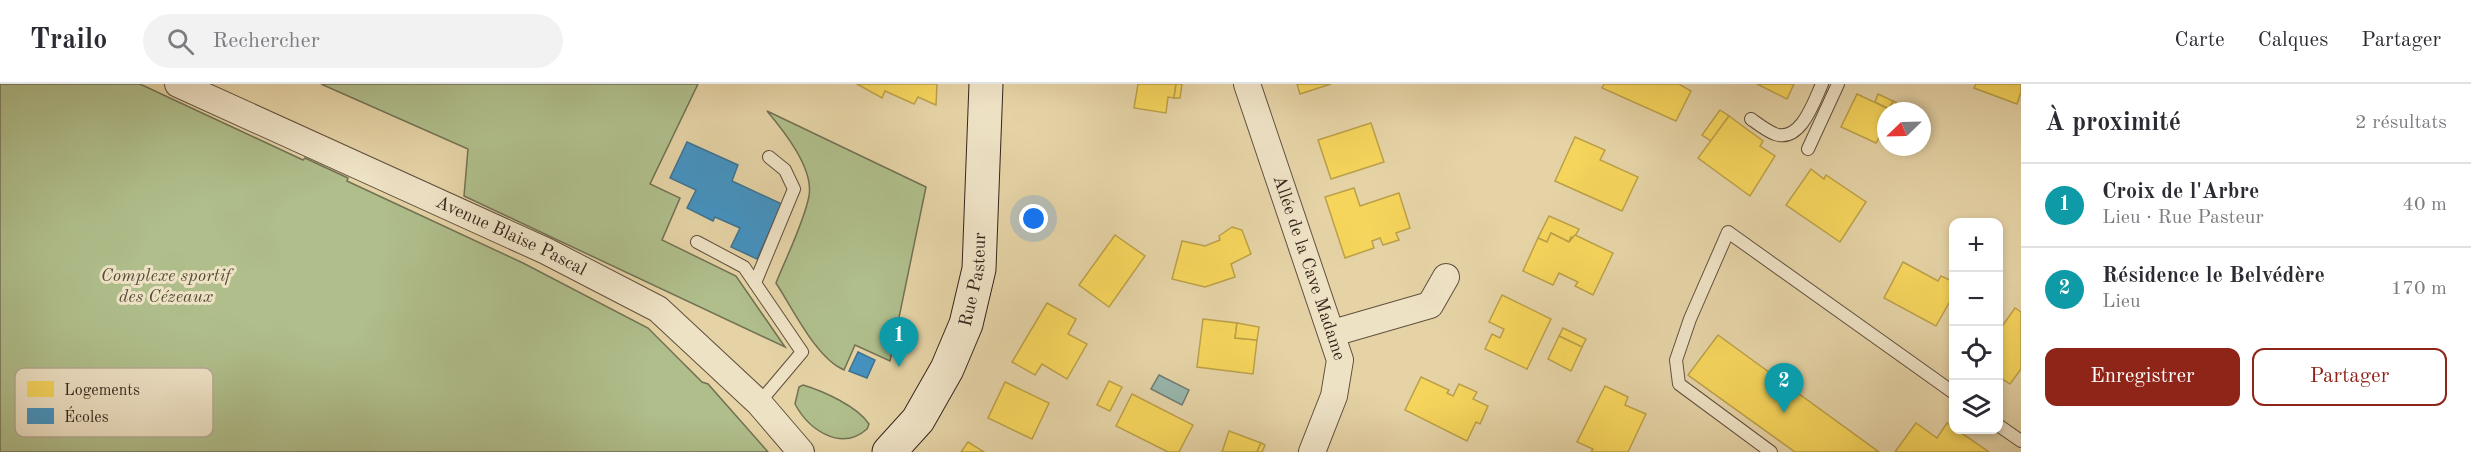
<!DOCTYPE html>
<html lang="fr">
<meta charset="utf-8">
<style>
body{margin:0;font-family:"Old Standard TT",serif;background:#f2f2f3;color:#2b2b33}
.controls{position:absolute;right:18px;bottom:18px;display:grid;overflow:hidden;border-radius:12px;box-shadow:0 3px 9px #0003}
.controls button{width:54px;height:54px;display:grid;place-items:center;padding:0;border:0;border-bottom:2px solid #e1e1e2;background:#fff;color:#2b2b33;font:30px sans-serif}
.compass{position:absolute;left:1877px;top:18px;width:54px;height:54px;border-radius:50%;background:#fff;box-shadow:0 3px 9px #0003;rotate:247deg}
.you{position:absolute;left:1034px;top:135px;width:21px;height:21px;margin:-15px;border:4px solid #fff;border-radius:50%;background:#1a73e8;box-shadow:0 0 0 9px #1a73e833}
.badge{display:grid;place-items:center;width:39px;height:39px;border-radius:50%;background:#8f2418;color:#fff;font-size:20px;font-weight:700}
.pin{position:absolute;translate:-50% -50px;filter:drop-shadow(0 2px 3px #0008)}
.pin::after{content:'';position:absolute;top:32px;width:21px;height:18px;background:inherit;clip-path:polygon(0 0,100% 0,50% 100%)}
.list{margin:0;padding:0;list-style:none}
h2{display:flex;justify-content:space-between;align-items:center;height:78px;margin:0;padding:0 24px;font-size:26px}
h2 small{font-size:20px;font-weight:400;color:#7c7c81}
.list li{display:grid;grid-template-columns:39px 1fr auto;gap:18px;align-items:center;box-sizing:border-box;height:84px;padding:0 24px;border-top:2px solid #e1e1e2}
.list b{display:block;font-size:22px;white-space:nowrap}
.list p{margin:0;font-size:20px;white-space:nowrap;color:#7c7c81}
.list em{font-size:20px;font-style:normal;color:#7c7c81}
.actions{display:flex;gap:12px;padding:18px 24px}
.actions a{flex:1;padding:14px 0;border:2px solid #8f2418;border-radius:12px;text-align:center;font-size:21px;color:#8f2418}
.actions .main{background:#8f2418;color:#fff}
.icon{flex:none;width:33px;height:33px;fill:none;stroke:currentColor;stroke-width:2;stroke-linecap:round;stroke-linejoin:round}
.map{position:relative;flex:none;width:2021px;height:368px;overflow:hidden}
header{display:flex;align-items:center;gap:36px;box-sizing:border-box;height:84px;padding:0 30px;background:#fff;border-bottom:2px solid #e1e1e2}
header strong{font-size:28px}
nav{display:flex;gap:33px;margin-inline-start:auto;font-size:21px}
.search{width:420px;height:54px;background:#f2f2f3;display:flex;align-items:center;gap:15px;box-sizing:border-box;padding:0 21px;border-radius:33px;color:#7c7c81;font-size:22px}
main{display:flex}
aside{flex:1;background:#fff}
.map>svg:first-child{display:block}
</style>
<header>
<strong>Trailo</strong>
<div class="search"><svg class="icon" aria-label="search" viewBox="0 0 24 24"><circle cx="10" cy="10" r="6"/><path d="M15 15l6 6"/></svg>Rechercher</div>
<nav><a>Carte</a><a>Calques</a><a>Partager</a></nav>
</header>
<main>
<div class="map">
<svg width="2021" height="368" viewBox="0 0 2021 368">
<rect width="100%" height="100%" fill="#e5d3a6"/>
<filter id="stains"><feTurbulence type="fractalNoise" baseFrequency=".00333" numOctaves="4"/><feColorMatrix values="0 0 0 0 .2 0 0 0 0 .09 0 0 0 0 .02 0 0 0 .5 -.17"/></filter>
<radialGradient id="worn" r=".72"><stop offset=".6" stop-color="#630" stop-opacity="0"/><stop offset="1" stop-color="#630" stop-opacity=".3"/></radialGradient>
<g fill="#afbe8b" stroke="#727154" stroke-width="1.5">
<polygon points="0,0 140,0 303,76 305,74 348,94 347,97 523,179 648,244 702,298 708,300 768,368 0,368"/>
<polygon points="321,0 698,0 650,100 680,114 662,156 736,192 785,263 464,112 468,65"/>
<path d="M767,27L926,103L890,277L855,261L844,286C816,274 793,225 776,199C786,174 804,138 809,112C814,84 783,46 767,27Z"/>
<path d="M803,301C823,307 857,322 869,340L867,345C841,368 809,346 795,320L799,303Z"/>
</g>
<polygon fill="#97b7ad" stroke="#707c73" stroke-width="1.5" points="1159,291 1189,306 1182,321 1151,305"/>
<g fill="#f6d55c" stroke="#bca049" stroke-width="1.5">
<polygon points="857,0 937,0 936,21 918,13 914,20 885,7 882,14"/>
<polygon points="1138,0 1176,0 1174,14 1168,13 1166,29 1134,24"/>
<polygon points="1176,0 1182,0 1180,14 1174,14"/>
<polygon points="1297,0 1331,0 1300,10"/>
<polygon points="1604,0 1679,0 1691,7 1676,37 1602,4"/>
<polygon points="1757,0 1794,0 1787,15"/>
<polygon points="1976,0 2021,0 2021,8 2017,20 1974,4"/>
<polygon points="1857,10 1889,25 1893,17 1912,27 1886,27 1886,57 1879,54 1876,59 1841,43"/>
<polygon points="1878,10 1893,17 1889,25 1875,18"/>
<polygon points="1720,26 1729,32 1711,57 1702,51"/>
<polygon points="1729,32 1763,57 1760,62 1775,72 1750,112 1698,74"/>
<polygon points="1371,39 1384,78 1331,95 1318,56"/>
<polygon points="1575,53 1605,66 1600,76 1638,93 1622,127 1555,97"/>
<polygon points="1811,85 1824,95 1826,91 1866,118 1840,158 1786,121"/>
<polygon points="1354,104 1360,122 1399,109 1410,144 1396,149 1399,156 1383,161 1380,154 1372,157 1374,164 1345,174 1325,113"/>
<polygon points="1549,132 1579,145 1574,154 1571,153 1569,158 1551,149 1547,158 1538,154"/>
<polygon points="1232,143 1242,146 1251,170 1231,180 1235,193 1205,203 1172,195 1182,157 1205,162 1220,156 1219,152"/>
<polygon points="1551,149 1569,158 1575,151 1613,169 1593,211 1575,202 1578,198 1559,189 1553,201 1523,187 1538,154 1547,158"/>
<polygon points="1115,151 1145,172 1109,223 1079,201"/>
<polygon points="1903,178 1938,197 1941,192 1954,198 1954,210 1936,242 1884,214"/>
<polygon points="1502,211 1551,235 1527,285 1485,265 1492,250 1500,254 1504,245 1489,238"/>
<polygon points="1047,219 1076,235 1068,250 1087,260 1067,295 1042,280 1035,291 1012,278"/>
<polygon points="2015,224 2021,228 2021,285 2010,300 1998,292 1998,248"/>
<polygon points="1203,235 1237,239 1235,254 1257,256 1253,290 1197,283"/>
<polygon points="1237,239 1259,243 1257,256 1235,254"/>
<polygon points="1563,244 1586,255 1582,263 1559,252"/>
<polygon points="1718,251 1879,368 1795,368 1688,291"/>
<polygon points="1559,252 1582,263 1571,287 1548,275"/>
<polygon points="1421,293 1449,306 1447,309 1453,312 1459,300 1477,308 1473,315 1488,322 1480,340 1476,338 1467,357 1405,326"/>
<polygon points="1109,297 1122,303 1110,327 1097,321"/>
<polygon points="1005,298 1049,319 1032,355 988,334"/>
<polygon points="1605,302 1628,313 1625,321 1646,330 1628,368 1591,368 1593,365 1577,358"/>
<polygon points="1132,310 1193,341 1179,368 1168,368 1116,342"/>
<polygon points="1916,339 1937,354 1947,339 1989,368 1895,368"/>
<polygon points="1229,347 1261,359 1257,368 1222,368"/>
<polygon points="968,358 984,368 961,368"/>
<polygon points="1261,359 1265,361 1262,368 1257,368"/>
</g>
<g fill="#4393c3" stroke="#3f7291" stroke-width="1.5">
<polygon points="687,58 738,81 732,97 782,120 757,175 731,163 740,144 715,133 713,137 687,124 696,106 670,94"/>
<polygon points="858,268 875,276 867,294 849,287"/>
</g>
<g fill="none" stroke-linecap="round" stroke-linejoin="round">
<g stroke="#62503e" stroke-width="14">
<g id="lane">
<path d="M1751,35C1758,40 1767,47 1775,50C1801,59 1814,17 1822,0"/>
<polyline points="1808,65 1838,0"/>
<polyline points="697,158 744,183 802,268 759,319"/>
<polyline points="755,199 794,105 785,86 769,73"/>
<polyline points="1998,341 2021,357"/>
<polyline points="1771,368 1679,300 1676,276 1690,235 1728,148 1954,309"/>
</g>
</g>
<g stroke="#62503e" stroke-width="28">
<g id="street">
<path id="s1" d="M178,0L546,167L658,225L759,319L801,368"/>
<path id="s2" d="M1247,0L1340,276L1334,312L1312,368"/>
<polyline points="1333,249 1430,221 1446,193"/>
</g>
</g>
<g stroke="#36241c" stroke-width="35">
<g id="secondary">
<path id="s3" d="M889,368L918,336L947,285L966,240L979,185L986,0"/>
</g>
</g>
<use href="#lane" stroke="#eee2c5" stroke-width="12"/>
<use href="#street" stroke="#eee2c5" stroke-width="26"/>
<use href="#secondary" stroke="#eee2c5" stroke-width="33"/>
</g>
<g text-anchor="middle" dominant-baseline="central" stroke-width="6" stroke-linejoin="round" paint-order="stroke">
<g font-size="18" fill="#36241c" stroke="#eee2c5">
<text stroke="none"><textPath href="#s1" startOffset="366">Avenue Blaise Pascal</textPath></text>
<text stroke="none"><textPath href="#s2" startOffset="194">Allée de la Cave Madame</textPath></text>
<text stroke="none"><textPath href="#s3" startOffset="196">Rue Pasteur</textPath></text>
</g>
<g font-size="18" font-style="italic" fill="#544a38" stroke="#eee2c5">
<text x="166" y="192">Complexe sportif<tspan x="166" dy="21">des Cézeaux</tspan></text>
</g>
</g>
<rect x="15" y="284" width="198" height="69" rx="9" fill="#eee2c5" stroke="#b7a992" stroke-width="1.5"/>
<rect x="27" y="297" width="27" height="16" fill="#f6d55c"/>
<rect x="27" y="324" width="27" height="16" fill="#4393c3"/>
<g font-size="16" fill="#36241c">
<text x="64" y="311">Logements</text>
<text x="64" y="338">Écoles</text>
</g>
<rect width="100%" height="100%" filter="url(#stains)"/>
<rect width="100%" height="100%" fill="url(#worn)"/>
</svg>
<div class="controls">
<button>+</button>
<button>−</button>
<button><svg class="icon" aria-label="locate" viewBox="0 0 24 24"><circle cx="12" cy="12" r="6"/><path d="M12 2v4M12 18v4M2 12h4M18 12h4"/></svg></button>
<button><svg class="icon" aria-label="layers" viewBox="0 0 24 24"><path d="M12 4l9 5-9 5-9-5zM3 14l9 5 9-5"/></svg></button>
</div>
<svg class="compass" viewBox="-18 -18 36 36"><path d="M0-13l5 13h-10z" fill="#e53935"/><path d="M0 13l5-13h-10z" fill="#7c7c81"/></svg>
<div class="you"></div>
<div class="pin badge" style="left:899px;top:283px;background:#0f9aa8">1</div>
<div class="pin badge" style="left:1784px;top:329px;background:#0f9aa8">2</div>
</div>
<aside>
<h2>À proximité<small>2 résultats</small></h2>
<ul class="list">
<li><span class="badge" style="background:#0f9aa8">1</span><div><b>Croix de l'Arbre</b><p>Lieu · Rue Pasteur</p></div><em>40 m</em></li>
<li><span class="badge" style="background:#0f9aa8">2</span><div><b>Résidence le Belvédère</b><p>Lieu</p></div><em>170 m</em></li>
</ul>
<div class="actions"><a class="main">Enregistrer</a><a>Partager</a></div>
</aside>
</main>
